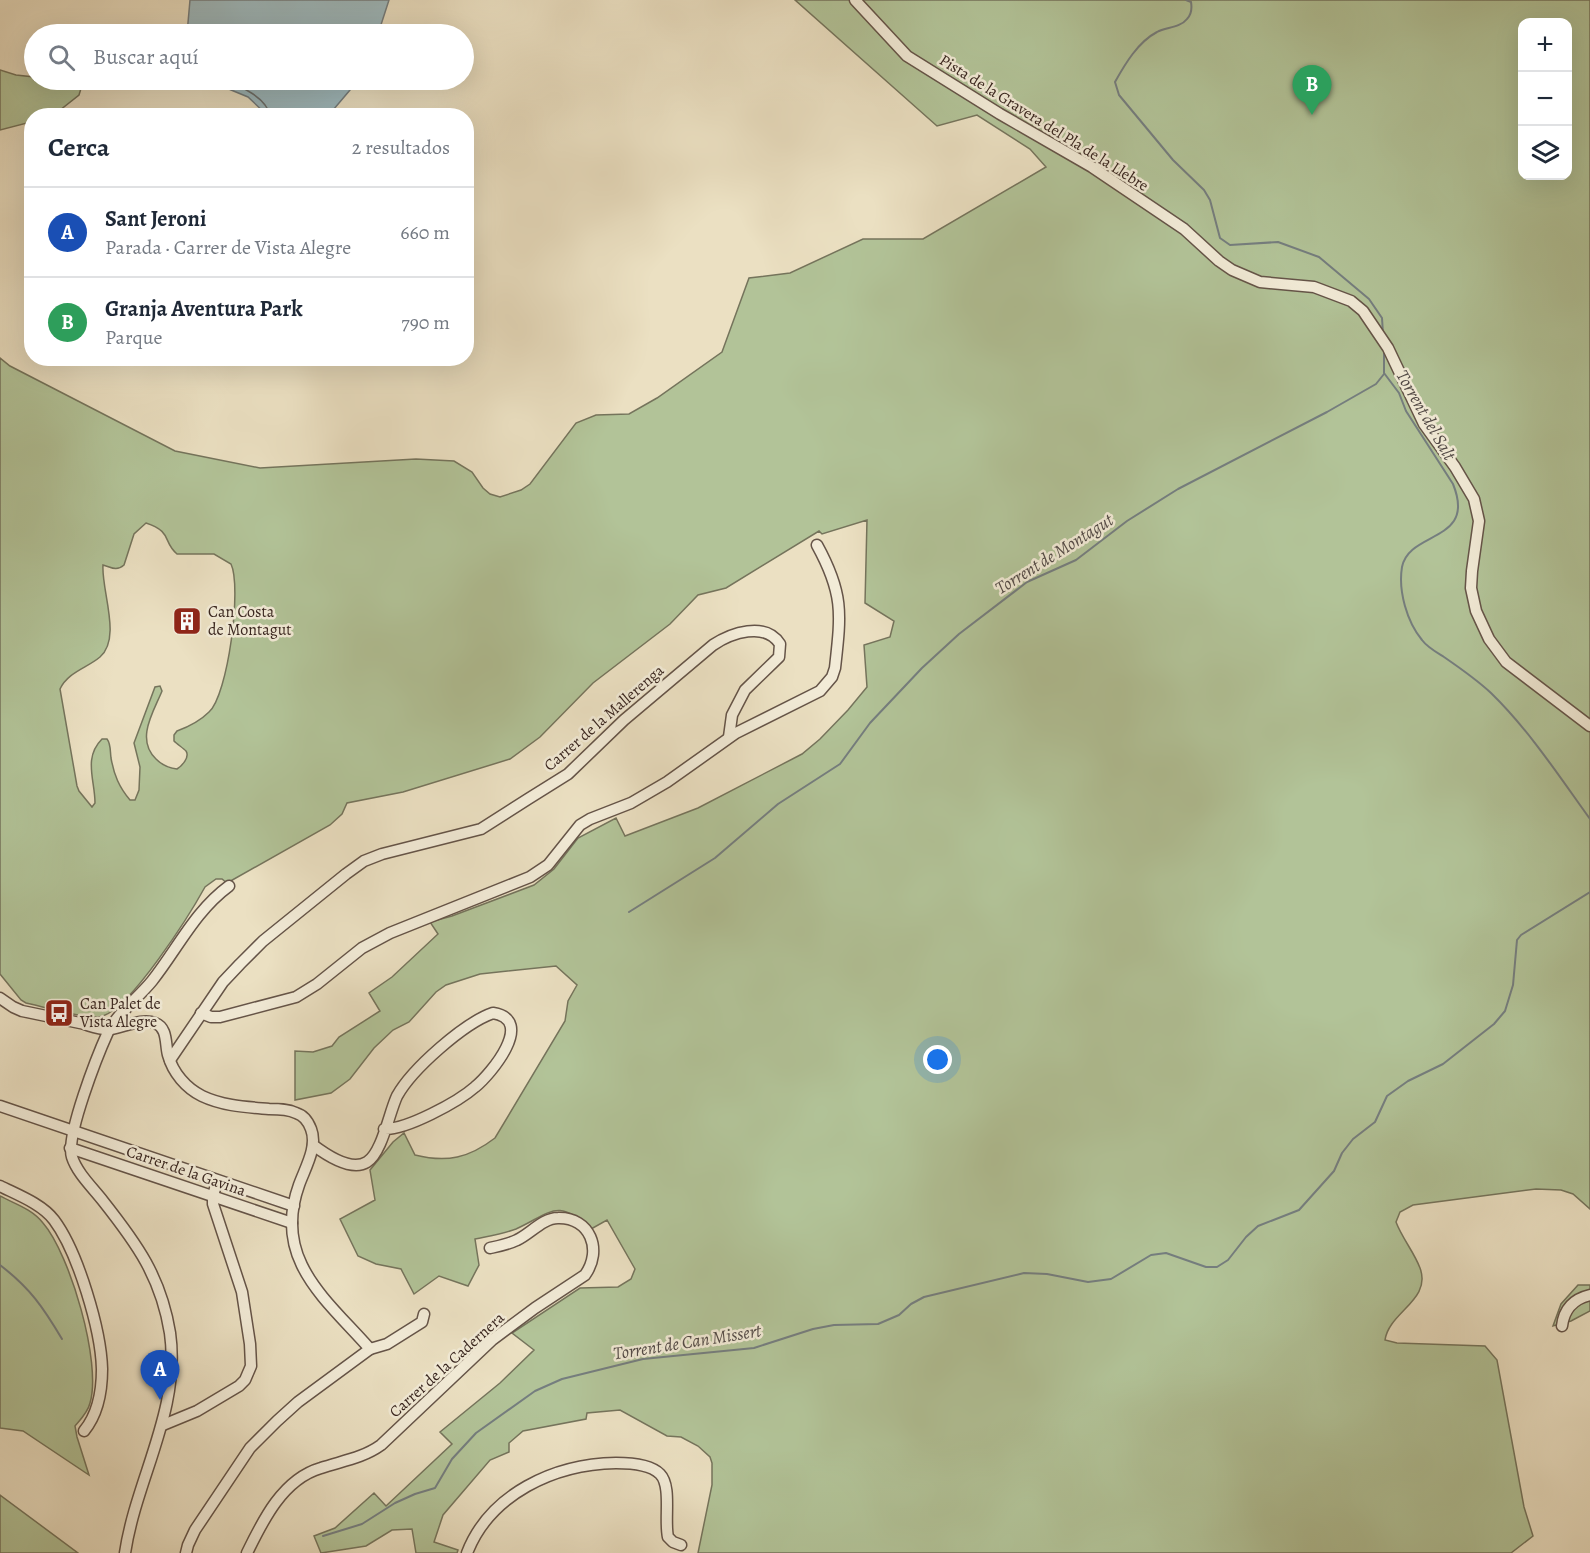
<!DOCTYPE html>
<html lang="es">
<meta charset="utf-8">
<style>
body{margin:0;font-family:Alegreya,serif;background:#f2f2f3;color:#1f2937}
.controls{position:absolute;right:18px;top:18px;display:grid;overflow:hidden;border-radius:12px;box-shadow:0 6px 24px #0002}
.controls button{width:54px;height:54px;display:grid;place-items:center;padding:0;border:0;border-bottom:2px solid #e0e1e3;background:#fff;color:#1f2937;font:30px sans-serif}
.you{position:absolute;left:938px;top:1060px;width:21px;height:21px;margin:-15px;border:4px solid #fff;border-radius:50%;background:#1a73e8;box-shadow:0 0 0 9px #1a73e833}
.badge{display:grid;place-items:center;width:39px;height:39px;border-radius:50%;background:#8f2418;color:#fff;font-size:20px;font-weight:700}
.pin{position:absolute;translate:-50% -50px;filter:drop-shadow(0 2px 3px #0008)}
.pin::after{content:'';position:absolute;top:32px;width:21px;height:18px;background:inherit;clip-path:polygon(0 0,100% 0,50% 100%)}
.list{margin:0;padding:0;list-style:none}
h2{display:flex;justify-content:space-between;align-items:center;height:78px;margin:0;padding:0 24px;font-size:26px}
h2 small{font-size:20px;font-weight:400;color:#747a83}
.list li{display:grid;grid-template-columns:39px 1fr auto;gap:18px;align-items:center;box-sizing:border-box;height:90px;padding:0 24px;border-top:2px solid #e0e1e3}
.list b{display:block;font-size:22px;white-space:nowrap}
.list p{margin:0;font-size:20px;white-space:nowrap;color:#747a83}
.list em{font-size:20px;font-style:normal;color:#747a83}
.icon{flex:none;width:33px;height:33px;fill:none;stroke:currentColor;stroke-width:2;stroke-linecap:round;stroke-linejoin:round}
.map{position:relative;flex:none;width:1590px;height:1553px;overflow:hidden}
.search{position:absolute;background:#fff;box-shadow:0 6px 24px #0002;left:24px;top:24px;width:450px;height:66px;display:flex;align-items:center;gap:15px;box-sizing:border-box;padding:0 21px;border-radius:33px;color:#747a83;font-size:22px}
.panel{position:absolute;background:#fff;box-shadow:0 6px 24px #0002;left:24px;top:108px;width:450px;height:258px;border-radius:24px}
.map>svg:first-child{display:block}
</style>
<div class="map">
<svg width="1590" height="1553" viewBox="0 0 1590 1553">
<rect width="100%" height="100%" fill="#ebe0c2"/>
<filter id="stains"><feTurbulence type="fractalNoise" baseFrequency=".00333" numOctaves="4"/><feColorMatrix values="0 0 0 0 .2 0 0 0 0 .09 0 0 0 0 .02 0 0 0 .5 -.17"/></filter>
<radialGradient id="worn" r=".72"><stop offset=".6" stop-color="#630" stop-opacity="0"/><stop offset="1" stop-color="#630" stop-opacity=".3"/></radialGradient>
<g fill="#b2c398" stroke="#75745c" stroke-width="1.5" fill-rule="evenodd">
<path d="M795,0H1590V1209L1573,1194L1561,1190L1536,1189L1413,1205L1400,1212L1396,1222C1402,1238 1414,1252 1420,1268C1432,1300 1389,1312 1385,1340L1397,1343L1485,1346L1497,1360L1524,1507L1533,1536L1511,1553H698L712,1485V1463L710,1457L698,1446L681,1437L667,1436L620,1410L587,1413L586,1419L523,1431L509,1443V1452L490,1460L443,1515L434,1542L458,1550L457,1553H416L412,1529L392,1530L366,1546L321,1553L314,1536L335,1528L374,1493L386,1506L452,1444L440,1432L500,1383L534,1350L512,1333L580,1288L618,1287L631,1279L635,1269L607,1220L591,1229C557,1197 551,1213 516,1229C503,1234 489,1236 475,1239L479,1265L468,1286L439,1276L414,1294L401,1269L376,1264L358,1256L340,1219L375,1200L370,1170L393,1142L404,1133L415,1155C447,1163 469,1158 495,1138L565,1021L568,1001L577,985L556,966L480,974L446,985L436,992L409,1022L393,1030L374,1048L350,1079L331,1093L295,1100V1051L313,1052L332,1046L339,1037L380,1011L369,993L392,977L438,934L430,922L452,916L534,885L554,869L578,838L616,818L625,836L698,808L802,754L820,739L848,710L867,687L864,645L890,637L894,621L865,603L867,520L822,534L819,531L726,588L698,595L670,624L593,683L540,737L510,759L403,792L347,803L342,814L330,825L227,883L222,879H216L205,887C189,916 132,1006 103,1016C91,1021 41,1006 26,1003L21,1000L0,974V358L10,366L175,451L260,468L416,459L454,461L472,472L483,488L490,494L500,497L521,490L530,484L576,423L596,415L629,414L657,398L722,352L749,278L790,273L863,239H923L1046,167L1030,149L977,115L937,126ZM1522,22H1568V176H1522ZM146,523C173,532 162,541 177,554H214L231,564C242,587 228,695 209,712C201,720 188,727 177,731L174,735V741C177,744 183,748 186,751C190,757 182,766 177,769C168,768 162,765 156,759C135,739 154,711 162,691L160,686L155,687L134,743L140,767L139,790L135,800H130C119,787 114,775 111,758C110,751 111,744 107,739H102C83,758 95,780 95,803L92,807L79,791L77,786L60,689C68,672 87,668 100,657C122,638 101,590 103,565C111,567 116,572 124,565L134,534Z"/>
<polygon points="0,70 16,75 34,77 34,80 79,80 82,85 79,95 55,114 32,116 31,122 0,130"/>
<path d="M0,1196C15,1204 32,1209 43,1223C70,1254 102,1363 90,1403C88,1412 81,1419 75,1426L77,1437L89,1475L23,1431L0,1428Z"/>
<polygon points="1578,1285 1590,1285 1590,1311 1571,1321 1553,1326 1561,1304"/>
<polygon points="0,1495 78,1553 0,1553"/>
</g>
<g fill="#9ebabf" stroke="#757e7f" stroke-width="1.5">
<polygon points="190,0 389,0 378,34 187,34"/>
<polygon points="207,80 356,80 350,90 328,116 267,115 248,97"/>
</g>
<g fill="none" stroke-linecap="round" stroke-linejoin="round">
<path stroke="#6b706f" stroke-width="1.5" d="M223,80C238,85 267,97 270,116"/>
<g stroke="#757e7f" stroke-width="2">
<path d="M1186,0L1191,2C1192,8 1192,14 1187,19C1180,28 1166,27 1157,32C1138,42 1125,64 1115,82L1119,95L1173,160L1204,190L1210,200L1220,238L1230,245L1278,242L1319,257L1369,299L1382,318L1383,334"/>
<path d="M1384,351V373L1399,393L1406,411L1453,484C1477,543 1409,530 1402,567C1398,591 1407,622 1422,640C1427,647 1436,652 1444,657C1460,668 1476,679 1491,693C1529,730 1559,776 1590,819"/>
<polyline points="629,912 715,858 778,804 840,764 870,723 922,668 959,634 1027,582 1076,560 1127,521 1178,489 1327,412 1376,384 1384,374"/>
<path d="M0,1265C30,1288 43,1307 62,1339"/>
<polyline points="323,1536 362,1524 395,1503 415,1494 435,1488 452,1459 476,1433 535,1391 562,1379 643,1359 754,1348 813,1329 834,1325 878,1324 899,1315 911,1304 924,1297 1024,1273 1047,1274 1088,1282 1111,1279 1151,1255 1166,1253 1206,1267 1217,1267 1228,1260 1246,1237 1258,1226 1299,1210 1334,1171 1342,1153 1353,1139 1375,1122 1387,1096 1408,1081 1443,1064 1494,1024 1505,1011 1513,985 1517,940 1521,935 1590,892"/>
</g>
<g stroke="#655448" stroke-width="13">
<g id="street">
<polyline points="855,0 907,56 1000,114 1092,167 1184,229 1219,261 1232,270 1260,282 1314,287 1351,301 1363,311 1388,348 1424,424 1455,467 1474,499 1479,521 1472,571 1471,588 1476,611 1489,639 1506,662 1590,726"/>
<path d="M0,998L13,1007L22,1011C41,1015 61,1019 80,1023C89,1025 101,1031 111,1029C124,1027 142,1018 155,1023C168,1028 165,1044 168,1055C173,1073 186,1088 202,1096C223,1106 246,1107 269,1109C278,1109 288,1109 296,1113C303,1115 308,1121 311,1129C318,1147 305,1168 299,1185C272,1260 327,1300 370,1349"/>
<path d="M201,1013L211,1017H220L296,997L317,984L362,948L390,933L530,877L548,865L580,825L590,819L631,803L667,782L736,733L820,691L832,677L835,668C841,614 844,594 817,545"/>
<path d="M170,1060L223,982L240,964L263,941L346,874L364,861L382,854L481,829L528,799L568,774L624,720L713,645C731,633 765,621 780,644L779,657L745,690L732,715L729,737"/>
<polyline points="0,1106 294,1206"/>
<path d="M313,1145C325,1154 351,1172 367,1162C382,1153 389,1113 397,1096C412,1069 464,1023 493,1013C536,1020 491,1074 475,1087C458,1102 406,1130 384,1129"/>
<polyline points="70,1148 292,1223"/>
<path d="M0,1186C18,1195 42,1204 54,1220C78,1252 101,1330 102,1369C102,1391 98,1414 84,1431"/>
<path d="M1562,1326C1564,1309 1573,1299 1590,1295"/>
<polyline points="163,1425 197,1411 239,1386 245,1380 251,1366 250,1344 242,1292 213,1204 213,1196 217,1181"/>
<path d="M125,1553C136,1479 181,1410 170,1333C161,1277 137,1244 103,1201C93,1188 77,1173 72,1157C65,1137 98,1054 108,1032C117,1014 139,997 152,981C178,948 195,911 229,886"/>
<polyline points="186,1553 188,1545 195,1530 250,1448 277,1421 298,1402 370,1349 387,1344 422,1322 424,1314"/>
<path d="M247,1553C263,1520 283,1479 321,1468C342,1461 363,1458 381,1445L492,1340L535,1308L585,1275C603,1250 590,1217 558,1218C543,1218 530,1234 517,1240C509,1244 499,1246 490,1248"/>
<path d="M467,1553C490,1494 554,1464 616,1463C629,1463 650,1464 660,1474C672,1486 664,1520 668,1537L673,1542L681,1545"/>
</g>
</g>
<use href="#street" stroke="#f2ebd7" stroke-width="10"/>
</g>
<defs>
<g id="building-square" transform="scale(1.5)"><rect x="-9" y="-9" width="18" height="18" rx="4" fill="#8f2418" stroke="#f2ebd7"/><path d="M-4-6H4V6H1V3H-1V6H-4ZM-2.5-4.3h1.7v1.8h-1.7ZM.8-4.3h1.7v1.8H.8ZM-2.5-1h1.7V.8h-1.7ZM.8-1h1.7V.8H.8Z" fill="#fff"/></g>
<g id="bus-square" transform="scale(1.5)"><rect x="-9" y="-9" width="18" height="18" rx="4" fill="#8f2418" stroke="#f2ebd7"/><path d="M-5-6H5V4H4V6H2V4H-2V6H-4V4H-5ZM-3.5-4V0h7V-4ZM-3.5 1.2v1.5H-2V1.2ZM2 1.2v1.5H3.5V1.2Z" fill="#fff"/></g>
</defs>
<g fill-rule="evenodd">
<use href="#building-square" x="187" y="621"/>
<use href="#bus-square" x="59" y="1013"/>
</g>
<g text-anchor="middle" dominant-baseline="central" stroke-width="5" stroke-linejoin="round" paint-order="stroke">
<g font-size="16" fill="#38251f" stroke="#f2ebd7">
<text transform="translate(1044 123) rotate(32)">Pista de la Gravera del Pla de la Llebre</text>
<text transform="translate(604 718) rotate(-41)">Carrer de la Mallerenga</text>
<text transform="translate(186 1171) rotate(19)">Carrer de la Gavina</text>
<text transform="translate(447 1365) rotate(-42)">Carrer de la Cadernera</text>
</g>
<g font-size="16" fill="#38251f" stroke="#f2ebd7" text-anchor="start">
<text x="208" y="612">Can Costa<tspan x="208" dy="18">de Montagut</tspan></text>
<text x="80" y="1004">Can Palet de<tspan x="80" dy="18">Vista Alegre</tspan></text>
</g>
<g font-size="18" font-style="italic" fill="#524a47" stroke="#f2ebd7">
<text transform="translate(1426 415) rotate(60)">Torrent del Salt</text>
<text transform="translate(1054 554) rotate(-32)">Torrent de Montagut</text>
<text transform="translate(687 1342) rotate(-9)">Torrent de Can Missert</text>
</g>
</g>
<rect width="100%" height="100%" filter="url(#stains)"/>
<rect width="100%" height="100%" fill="url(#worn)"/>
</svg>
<div class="controls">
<button>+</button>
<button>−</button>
<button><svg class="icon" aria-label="layers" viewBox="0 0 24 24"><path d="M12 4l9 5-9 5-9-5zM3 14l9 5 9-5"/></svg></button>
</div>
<div class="you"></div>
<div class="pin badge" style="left:160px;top:1400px;background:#1a4fb4">A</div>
<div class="pin badge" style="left:1312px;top:115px;background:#2e9e5b">B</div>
<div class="search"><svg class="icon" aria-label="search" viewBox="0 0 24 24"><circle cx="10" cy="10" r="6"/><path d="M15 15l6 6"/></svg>Buscar aquí</div>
<section class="panel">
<h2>Cerca<small>2 resultados</small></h2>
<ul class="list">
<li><span class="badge" style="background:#1a4fb4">A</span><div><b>Sant Jeroni</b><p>Parada · Carrer de Vista Alegre</p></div><em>660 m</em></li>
<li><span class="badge" style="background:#2e9e5b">B</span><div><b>Granja Aventura Park</b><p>Parque</p></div><em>790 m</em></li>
</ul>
</section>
</div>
